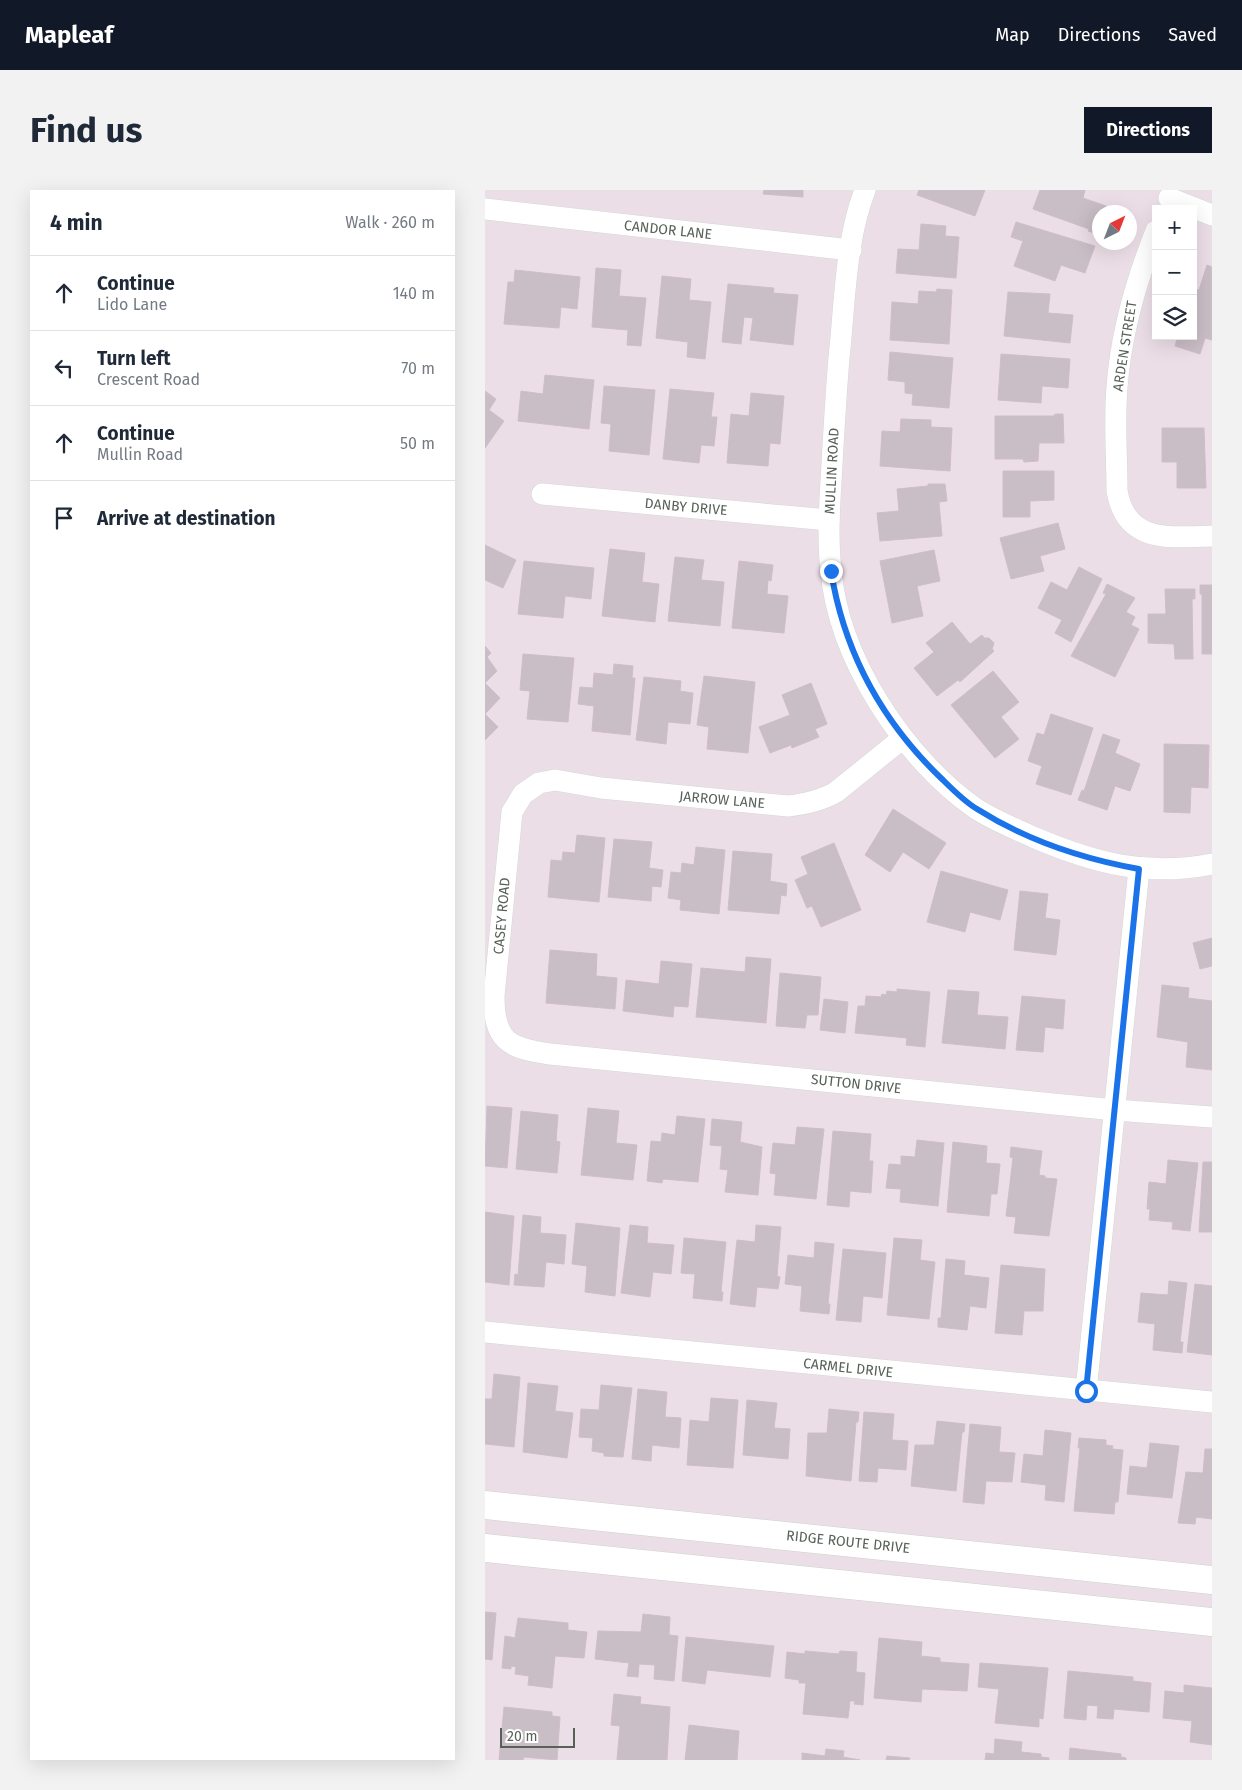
<!DOCTYPE html>
<meta charset="utf-8">
<style>
body{margin:0;font-family:"Fira Sans",sans-serif;background:#f2f2f3;color:#1f2937}
.controls{position:absolute;right:15px;top:15px;display:grid;overflow:hidden;border-radius:0px;box-shadow:0 5px 20px #0002}
.controls button{width:45px;height:45px;display:grid;place-items:center;padding:0;border:0;border-bottom:1px solid #e0e1e3;background:#fff;color:#1f2937;font:25px sans-serif}
.compass{position:absolute;left:607px;top:15px;width:45px;height:45px;border-radius:50%;background:#fff;box-shadow:0 5px 20px #0002;rotate:42deg}
.scale{position:absolute;left:15px;bottom:12px;width:75px;box-sizing:border-box;padding-left:5px;border:2px solid #576158;border-top:0;font-size:14px;line-height:18px;white-space:nowrap;color:#576158;-webkit-text-stroke:4px #fff;paint-order:stroke}
.stop{position:absolute;width:15px;height:15px;margin:-11px;border:4px solid #1a73e8;border-radius:50%;background:#fff}
.stop.end{background:#1a73e8;border-color:#fff;box-shadow:0 1px 5px #0008}
.list{margin:0;padding:0;list-style:none}
h2{display:flex;justify-content:space-between;align-items:center;height:65px;margin:0;padding:0 20px;font-size:21px}
h2 small{font-size:16px;font-weight:400;color:#747a83}
.list li{display:grid;grid-template-columns:32px 1fr auto;gap:15px;align-items:center;box-sizing:border-box;height:75px;padding:0 20px;border-top:1px solid #e0e1e3}
.list b{display:block;font-size:19px;white-space:nowrap}
.list p{margin:0;font-size:16px;white-space:nowrap;color:#747a83}
.list em{font-size:16px;font-style:normal;color:#747a83}
.icon{flex:none;width:28px;height:28px;fill:none;stroke:currentColor;stroke-width:2;stroke-linecap:round;stroke-linejoin:round}
.map{position:relative;flex:none;width:727px;height:1570px;overflow:hidden;border-radius:0px}
header{display:flex;align-items:center;gap:30px;box-sizing:border-box;height:70px;padding:0 25px;background:#111827;color:#fff}
header strong{font-size:24px}
nav{display:flex;gap:28px;margin-inline-start:auto;font-size:18px}
.intro{display:flex;align-items:center;justify-content:space-between;box-sizing:border-box;height:120px;padding:0 30px}
h1{margin:0;font-size:35px}
.button{padding:12px 22px;border-radius:0px;background:#111827;color:#fff;font-size:18px;font-weight:700}
main{display:flex;gap:30px;padding:0 30px}
aside{flex:1;background:#fff;border-radius:0px;box-shadow:0 5px 20px #0002}
.map>svg:first-child{display:block}
</style>
<header>
<strong>Mapleaf</strong>
<nav><a>Map</a><a>Directions</a><a>Saved</a></nav>
</header>
<div class="intro"><h1>Find us</h1><a class="button">Directions</a></div>
<main>
<aside>
<h2>4 min<small>Walk · 260 m</small></h2>
<ul class="list">
<li><svg class="icon" aria-label="ahead" viewBox="0 0 24 24"><path d="M12 20V5M6 11l6-6 6 6"/></svg><div><b>Continue</b><p>Lido Lane</p></div><em>140 m</em></li>
<li><svg class="icon" aria-label="left" viewBox="0 0 24 24"><path d="M17 20v-9H6M10 6l-5 5 5 5"/></svg><div><b>Turn left</b><p>Crescent Road</p></div><em>70 m</em></li>
<li><svg class="icon" aria-label="ahead" viewBox="0 0 24 24"><path d="M12 20V5M6 11l6-6 6 6"/></svg><div><b>Continue</b><p>Mullin Road</p></div><em>50 m</em></li>
<li><svg class="icon" aria-label="arrive" viewBox="0 0 24 24"><path d="M6 21V4h12l-3 4 3 4H6"/></svg><div><b>Arrive at destination</b></div></li>
</ul>
</aside>
<div class="map">
<svg width="727" height="1570" viewBox="0 0 727 1570">
<rect width="100%" height="100%" fill="#ecdee7"/>
<g fill="#c9bdc6" stroke="#d1bccc">
<polygon points="279,0 318,0 318,7 278,4"/>
<polygon points="434,0 500,0 490,26 432,5"/>
<polygon points="555,0 600,0 598,8 621,16 619,22 614,22 614,36 612,44 603,41 604,39 548,19"/>
<polygon points="531,32 610,56 600,83 576,75 570,91 529,76 538,51 526,47"/>
<polygon points="436,34 461,36 460,46 474,47 471,88 411,83 413,59 434,60"/>
<polygon points="722,75 727,77 727,150 720,148 715,164 690,156 693,146 708,146 708,99 714,100"/>
<polygon points="111,78 136,80 134,106 161,108 156,156 142,155 143,140 107,137"/>
<polygon points="30,80 95,87 92,119 76,117 74,138 19,134 23,92 29,92"/>
<polygon points="177,86 206,89 204,110 226,112 220,169 202,167 203,152 171,148"/>
<polygon points="243,94 289,98 288,103 313,105 308,155 265,150 268,128 259,127 256,154 237,152"/>
<polygon points="452,99 467,100 464,154 405,150 407,112 433,114 434,101 451,102"/>
<polygon points="523,102 565,104 563,123 588,125 585,153 519,146"/>
<polygon points="405,162 468,168 464,218 427,215 428,204 420,203 420,192 403,190"/>
<polygon points="516,164 585,169 583,198 557,196 556,213 513,210"/>
<polygon points="60,185 109,190 104,239 33,231 36,201 58,204"/>
<polygon points="119,196 170,200 164,265 124,261 126,234 116,233"/>
<polygon points="185,199 229,203 226,227 232,227 229,256 216,255 214,273 178,269"/>
<polygon points="0,201 11,209 4,220 19,231 0,258"/>
<polygon points="266,203 299,206 295,254 285,253 283,276 242,273 246,224 264,226"/>
<polygon points="570,224 578,224 579,253 554,253 553,271 539,272 538,269 510,269 510,226 569,226"/>
<polygon points="416,229 446,230 446,237 467,238 465,281 395,276 397,241 415,242"/>
<polygon points="677,238 719,238 721,298 692,298 692,272 677,272"/>
<polygon points="518,281 569,281 569,310 545,311 545,327 518,327"/>
<polygon points="443,294 460,294 462,311 454,312 457,346 395,351 392,323 414,321 412,299 443,296"/>
<polygon points="573,333 580,359 555,366 559,381 526,389 515,348"/>
<polygon points="0,355 31,370 18,398 0,390"/>
<polygon points="125,359 160,363 157,392 174,394 170,432 117,426"/>
<polygon points="449,360 455,391 432,396 438,426 407,433 395,371"/>
<polygon points="190,367 219,370 216,390 239,392 235,436 183,431"/>
<polygon points="39,371 109,378 106,409 80,406 78,428 33,424"/>
<polygon points="254,371 288,375 286,391 283,390 282,404 303,406 299,443 247,438"/>
<polygon points="594,377 617,389 586,452 570,443 577,430 553,418 566,392 582,400"/>
<polygon points="622,394 650,408 641,422 650,427 646,435 654,439 630,487 586,466 621,404 618,403"/>
<polygon points="715,395 727,395 727,464 717,464 717,404 715,404"/>
<polygon points="680,399 710,399 710,409 707,409 708,469 690,469 689,454 663,453 663,424 681,424"/>
<polygon points="467,432 485,454 497,445 499,448 504,448 509,453 507,459 509,461 475,492 473,490 452,506 429,478 449,462 441,453"/>
<polygon points="0,456 6,463 2,467 12,481 0,493"/>
<polygon points="38,464 89,468 83,532 42,529 45,501 35,500"/>
<polygon points="129,474 148,476 147,488 150,488 145,545 107,541 109,516 93,514 95,497 108,498 109,483 128,485"/>
<polygon points="508,481 534,512 516,527 534,549 510,568 466,515"/>
<polygon points="219,486 270,492 263,563 222,559 224,537 212,535"/>
<polygon points="159,487 196,491 195,501 208,503 205,534 183,532 181,554 151,550"/>
<polygon points="0,493 15,508 0,524"/>
<polygon points="326,493 342,534 330,539 334,547 307,558 306,555 285,563 274,537 305,525 297,505"/>
<polygon points="0,524 13,537 0,550"/>
<polygon points="566,524 608,538 586,605 551,594 557,576 543,571 552,543 559,545"/>
<polygon points="618,544 635,550 630,563 655,574 645,601 630,596 622,620 593,610 597,600 599,601"/>
<polygon points="679,554 724,555 723,598 706,597 705,623 679,622"/>
<polygon points="408,619 461,653 444,679 418,662 405,682 380,665"/>
<polygon points="92,645 120,648 114,712 63,707 66,670 77,671 78,662 90,663"/>
<polygon points="129,649 167,652 164,678 178,680 176,697 167,696 166,711 123,707"/>
<polygon points="349,653 376,720 336,737 327,716 322,718 310,690 323,684 316,667"/>
<polygon points="211,657 240,660 234,724 195,720 196,710 183,708 186,682 196,683 197,673 209,675"/>
<polygon points="248,661 287,664 285,691 302,694 301,706 296,705 294,724 243,720"/>
<polygon points="456,681 523,700 515,730 485,722 480,742 442,732"/>
<polygon points="535,701 563,704 560,728 575,730 571,765 529,760"/>
<polygon points="727,748 727,776 715,779 708,753"/>
<polygon points="65,760 112,764 111,786 132,788 130,819 61,813"/>
<polygon points="261,767 286,769 281,833 211,827 216,778 260,782"/>
<polygon points="176,771 207,774 203,817 189,816 188,827 138,821 141,790 174,794"/>
<polygon points="295,783 336,787 333,825 322,825 320,838 291,836"/>
<polygon points="677,795 704,798 703,808 727,811 727,880 701,877 703,852 672,847"/>
<polygon points="412,799 445,802 440,857 421,855 422,848 370,843 373,816 380,816 381,806 396,807 397,804 401,805 402,801 412,802"/>
<polygon points="463,800 494,802 492,825 523,827 520,859 457,853"/>
<polygon points="537,806 580,810 578,839 560,837 558,862 531,860"/>
<polygon points="339,809 363,812 360,843 335,840"/>
<polygon points="2,916 27,918 22,978 0,976"/>
<polygon points="103,918 134,921 131,953 152,955 148,990 96,985"/>
<polygon points="36,921 73,925 71,951 75,952 72,983 31,979"/>
<polygon points="192,926 220,929 213,992 178,989 177,993 162,991 166,951 176,952 177,943 190,945"/>
<polygon points="227,929 257,932 255,952 277,957 273,1005 240,1002 243,980 235,979 237,956 225,955"/>
<polygon points="312,937 339,939 331,1009 289,1005 291,984 285,983 288,953 310,955"/>
<polygon points="348,941 386,944 384,971 388,971 386,1003 365,1001 364,1017 342,1015"/>
<polygon points="432,950 459,953 453,1016 415,1012 416,999 401,998 404,974 416,975 416,966 430,967"/>
<polygon points="468,952 502,956 501,973 515,974 512,1004 506,1004 504,1026 462,1022"/>
<polygon points="526,957 557,961 554,985 560,986 560,988 572,989 564,1046 529,1043 531,1027 521,1026 528,968 525,967"/>
<polygon points="683,970 713,973 705,1041 687,1039 688,1032 664,1030 665,1019 662,1019 664,992 681,994"/>
<polygon points="718,972 727,972 727,1042 714,1042"/>
<polygon points="0,1022 29,1026 24,1095 0,1092"/>
<polygon points="38,1025 56,1027 55,1043 81,1045 79,1074 61,1072 59,1097 29,1095 30,1084 33,1085"/>
<polygon points="91,1033 135,1038 130,1106 100,1102 102,1076 87,1074"/>
<polygon points="145,1035 163,1037 162,1053 189,1055 186,1084 168,1082 165,1107 136,1103"/>
<polygon points="271,1035 296,1037 292,1086 295,1087 293,1099 272,1097 270,1117 245,1114 252,1050 270,1052"/>
<polygon points="199,1048 241,1052 236,1102 238,1102 237,1111 208,1108 210,1084 196,1083"/>
<polygon points="409,1048 437,1050 435,1070 450,1072 444,1129 402,1125"/>
<polygon points="330,1052 349,1054 343,1114 345,1114 344,1124 315,1121 317,1096 300,1094 303,1065 329,1068"/>
<polygon points="358,1059 401,1063 397,1108 378,1106 376,1132 351,1130"/>
<polygon points="461,1069 480,1071 479,1085 504,1088 501,1118 485,1116 482,1140 453,1137 453,1128 456,1128"/>
<polygon points="516,1075 560,1079 558,1121 539,1121 537,1145 510,1143"/>
<polygon points="684,1091 702,1093 695,1152 698,1152 697,1163 668,1160 670,1134 653,1132 656,1103 683,1105"/>
<polygon points="710,1094 727,1096 727,1165 702,1162"/>
<polygon points="9,1184 35,1187 29,1257 0,1254 0,1209 7,1209"/>
<polygon points="43,1193 73,1196 70,1221 88,1223 82,1268 38,1262"/>
<polygon points="116,1195 147,1198 138,1267 119,1266 119,1263 107,1261 108,1248 94,1247 96,1219 114,1220"/>
<polygon points="153,1199 182,1202 180,1227 196,1228 194,1258 167,1255 166,1271 147,1269"/>
<polygon points="226,1208 253,1210 248,1278 202,1275 205,1230 224,1232"/>
<polygon points="262,1210 292,1213 289,1238 305,1239 303,1269 258,1265"/>
<polygon points="344,1219 374,1222 373,1232 371,1232 366,1291 321,1286 323,1243 342,1243"/>
<polygon points="379,1222 409,1224 407,1250 423,1251 421,1280 393,1278 392,1292 374,1291"/>
<polygon points="452,1231 480,1234 479,1242 477,1242 471,1301 426,1296 430,1255 449,1255"/>
<polygon points="485,1234 516,1237 514,1262 530,1263 527,1292 501,1291 499,1314 478,1312"/>
<polygon points="560,1240 586,1243 579,1312 560,1310 561,1295 536,1292 539,1264 558,1266"/>
<polygon points="594,1248 621,1250 621,1255 628,1256 627,1259 638,1260 633,1312 630,1312 629,1324 589,1321 595,1258 593,1258"/>
<polygon points="665,1253 694,1256 687,1308 642,1304 645,1276 662,1278"/>
<polygon points="720,1259 727,1259 727,1329 711,1327 710,1334 693,1333 701,1282 718,1283"/>
<polygon points="0,1422 11,1423 7,1470 0,1469"/>
<polygon points="158,1424 185,1427 184,1445 193,1446 189,1491 169,1489 170,1475 154,1474 153,1487 142,1486 144,1473 110,1469 113,1441 156,1442"/>
<polygon points="33,1428 83,1433 83,1440 102,1442 99,1468 70,1466 67,1498 43,1495 44,1486 30,1484 31,1477 26,1476 26,1479 17,1478 20,1446 30,1448"/>
<polygon points="201,1447 289,1456 285,1487 222,1480 220,1494 197,1491"/>
<polygon points="394,1448 437,1452 436,1466 455,1468 455,1472 484,1474 482,1501 437,1499 436,1512 389,1508"/>
<polygon points="320,1461 354,1464 355,1461 372,1462 371,1482 380,1483 378,1515 369,1514 370,1511 365,1511 363,1528 318,1524 321,1493 314,1493 314,1490 300,1488 302,1462 320,1464"/>
<polygon points="495,1473 563,1478 558,1529 554,1528 554,1537 510,1533 514,1499 493,1497"/>
<polygon points="583,1481 648,1487 648,1491 666,1493 664,1522 629,1519 628,1529 612,1528 613,1516 602,1515 601,1530 579,1528"/>
<polygon points="699,1495 727,1498 727,1555 705,1552 707,1531 678,1528 680,1501 699,1503"/>
<polygon points="129,1504 156,1507 155,1514 185,1517 182,1570 132,1570 135,1536 126,1535"/>
<polygon points="19,1517 67,1522 67,1526 75,1527 72,1570 39,1567 38,1570 14,1570"/>
<polygon points="204,1535 254,1541 252,1570 200,1570"/>
<polygon points="510,1549 537,1552 536,1562 556,1564 556,1567 564,1568 564,1570 500,1570 501,1563 509,1564"/>
<polygon points="585,1558 636,1564 636,1567 641,1568 641,1570 584,1570"/>
<polygon points="341,1559 359,1561 358,1567 375,1570 317,1570 317,1563 340,1566"/>
<polygon points="402,1566 425,1568 424,1570 401,1570"/>
</g>
<g fill="none" stroke-linecap="round" stroke-linejoin="round">
<g stroke="#d1dad3" stroke-width="22">
<g id="minor">
<path d="M380,0C360,52 360,113 354,168C351,203 349,239 347,274C345,309 342,345 346,380C353,468 419,568 490,618C508,630 529,638 548,647C609,673 661,687 727,674"/>
<polyline points="684,8 727,25"/>
<polyline points="0,19 366,60"/>
<path d="M671,41C651,91 636,143 632,197C629,231 632,267 632,301C641,354 685,347 727,346"/>
<polyline points="57,304 344,330"/>
<path d="M418,548L351,602C336,611 320,614 303,616L116,598L70,590L54,593L38,604L27,622L9,806C9,851 23,858 65,864L630,920L727,927"/>
<polyline points="0,1142 727,1212"/>
<polyline points="601,1201 654,679"/>
</g>
</g>
<g stroke="#c9d4cb" stroke-width="29">
<g id="secondary">
<polyline points="0,1315 727,1390"/>
<polyline points="0,1358 727,1432"/>
</g>
</g>
<use href="#minor" stroke="#fff" stroke-width="21"/>
<use href="#secondary" stroke="#fff" stroke-width="28"/>
</g>
<g fill="none" stroke-linecap="round" stroke-linejoin="round">
<path stroke="#1a73e8" stroke-width="6" d="M346,381C359,462 398,533 458,590C468,600 480,612 492,619C541,650 598,669 654,679L601,1201"/>
</g>
<g text-anchor="middle" dominant-baseline="central" stroke-width="4" stroke-linejoin="round" paint-order="stroke">
<g font-size="14" fill="#576158" stroke="#fff">
<text transform="translate(183 40) rotate(6)">CANDOR LANE</text>
<text transform="translate(640 156) rotate(-81)">ARDEN STREET</text>
<text transform="translate(347 281) rotate(-87)">MULLIN ROAD</text>
<text transform="translate(201 317) rotate(5)">DANBY DRIVE</text>
<text transform="translate(237 610) rotate(5)">JARROW LANE</text>
<text transform="translate(17 726) rotate(-85)">CASEY ROAD</text>
<text transform="translate(371 894) rotate(6)">SUTTON DRIVE</text>
<text transform="translate(363 1178) rotate(6)">CARMEL DRIVE</text>
<text transform="translate(363 1352) rotate(6)">RIDGE ROUTE DRIVE</text>
</g>
</g>
</svg>
<div class="controls">
<button>+</button>
<button>−</button>
<button><svg class="icon" aria-label="layers" viewBox="0 0 24 24"><path d="M12 4l9 5-9 5-9-5zM3 14l9 5 9-5"/></svg></button>
</div>
<svg class="compass" viewBox="-18 -18 36 36"><path d="M0-13l5 13h-10z" fill="#e53935"/><path d="M0 13l5-13h-10z" fill="#747a83"/></svg>
<div class="scale">20 m</div>
<div class="stop" style="left:601px;top:1201px"></div>
<div class="stop end" style="left:346px;top:381px"></div>
</div>
</main>
